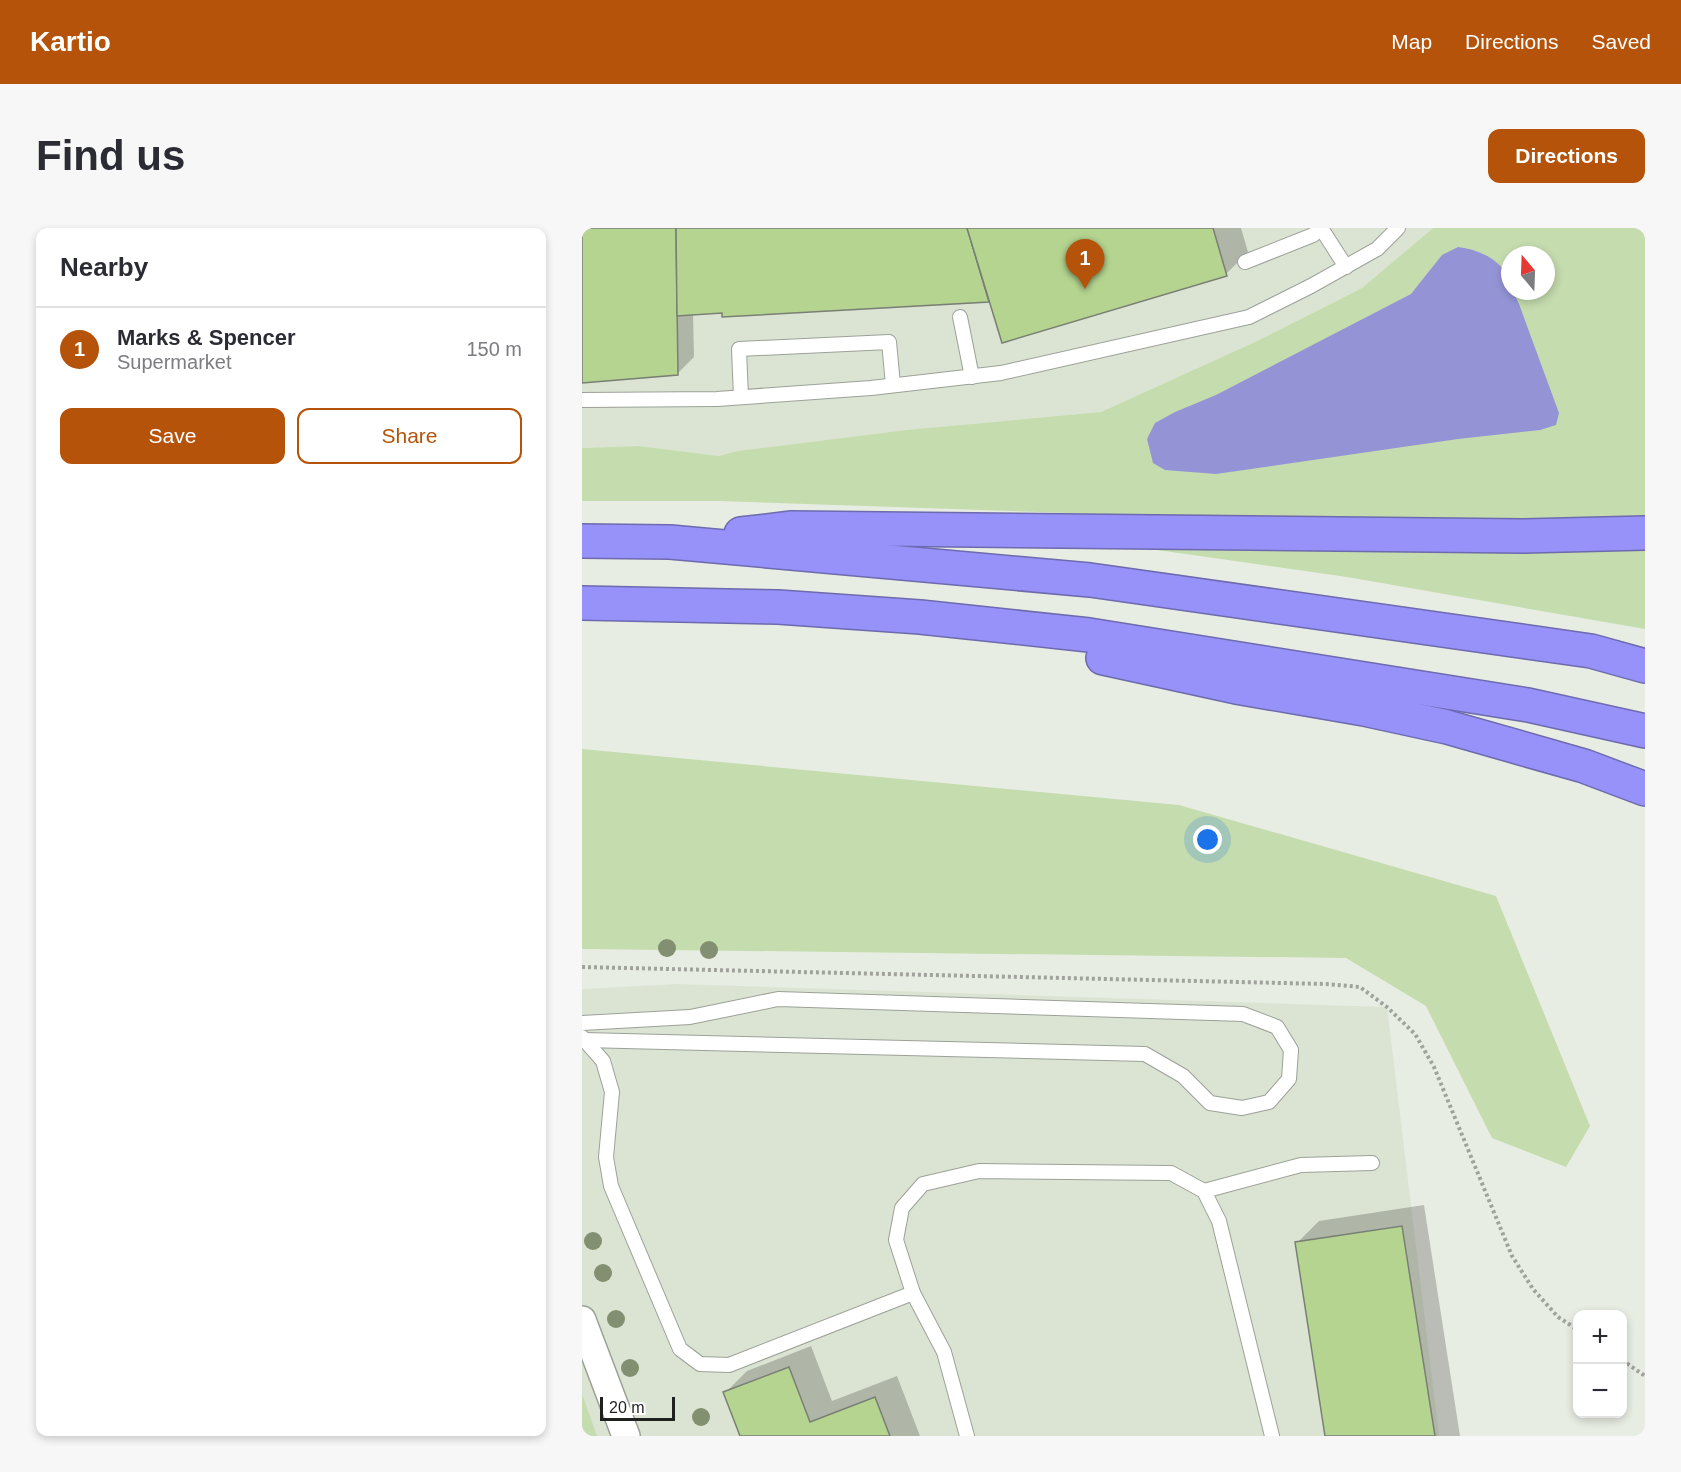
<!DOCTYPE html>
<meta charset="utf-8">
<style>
body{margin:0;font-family:Helvetica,sans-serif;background:#f7f7f7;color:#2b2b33}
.controls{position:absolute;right:18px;bottom:18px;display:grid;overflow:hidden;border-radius:12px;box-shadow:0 3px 9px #0003}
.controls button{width:54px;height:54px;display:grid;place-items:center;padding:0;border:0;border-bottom:2px solid #e1e1e2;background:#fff;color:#2b2b33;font:30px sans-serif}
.compass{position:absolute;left:919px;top:18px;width:54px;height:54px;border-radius:50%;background:#fff;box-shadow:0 3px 9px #0003;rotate:341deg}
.scale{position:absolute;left:18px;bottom:15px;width:75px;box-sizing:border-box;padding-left:6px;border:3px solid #1f211e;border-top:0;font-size:16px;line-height:21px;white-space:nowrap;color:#1f211e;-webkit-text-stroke:4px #fff;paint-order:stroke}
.you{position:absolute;left:626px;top:612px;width:21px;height:21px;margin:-15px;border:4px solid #fff;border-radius:50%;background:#1a73e8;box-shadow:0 0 0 9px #1a73e833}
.badge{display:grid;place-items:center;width:39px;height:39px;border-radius:50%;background:#b45309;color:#fff;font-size:20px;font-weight:700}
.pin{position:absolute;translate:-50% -50px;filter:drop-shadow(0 2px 3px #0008)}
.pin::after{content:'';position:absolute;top:32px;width:21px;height:18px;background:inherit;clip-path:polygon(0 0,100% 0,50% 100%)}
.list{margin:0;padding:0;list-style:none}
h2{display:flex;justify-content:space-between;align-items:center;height:78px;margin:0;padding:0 24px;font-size:26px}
h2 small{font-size:20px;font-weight:400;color:#7c7c81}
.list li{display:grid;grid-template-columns:39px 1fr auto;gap:18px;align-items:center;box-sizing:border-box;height:84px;padding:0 24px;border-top:2px solid #e1e1e2}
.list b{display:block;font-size:22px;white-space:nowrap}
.list p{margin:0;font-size:20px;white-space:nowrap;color:#7c7c81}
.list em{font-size:20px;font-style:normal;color:#7c7c81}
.actions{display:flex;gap:12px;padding:18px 24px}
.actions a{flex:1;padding:14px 0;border:2px solid #b45309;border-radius:12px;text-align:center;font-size:21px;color:#b45309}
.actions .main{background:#b45309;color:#fff}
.map{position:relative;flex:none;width:1063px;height:1208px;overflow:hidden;border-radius:12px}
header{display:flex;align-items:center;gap:36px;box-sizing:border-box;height:84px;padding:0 30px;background:#b45309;color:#fff}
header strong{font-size:28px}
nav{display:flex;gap:33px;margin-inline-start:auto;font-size:21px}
.intro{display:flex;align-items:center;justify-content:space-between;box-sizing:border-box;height:144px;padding:0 36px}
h1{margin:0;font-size:42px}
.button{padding:15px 27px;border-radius:12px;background:#b45309;color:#fff;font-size:21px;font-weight:700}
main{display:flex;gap:36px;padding:0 36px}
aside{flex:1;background:#fff;border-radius:12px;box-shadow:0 3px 9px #0003}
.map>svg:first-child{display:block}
</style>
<header>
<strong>Kartio</strong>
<nav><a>Map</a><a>Directions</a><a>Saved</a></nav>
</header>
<div class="intro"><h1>Find us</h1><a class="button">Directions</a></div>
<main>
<aside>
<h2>Nearby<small></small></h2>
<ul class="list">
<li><span class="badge">1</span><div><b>Marks &amp; Spencer</b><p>Supermarket</p></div><em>150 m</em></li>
</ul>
<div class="actions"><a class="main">Save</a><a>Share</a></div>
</aside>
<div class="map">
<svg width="1063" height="1208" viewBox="0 0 1063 1208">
<rect width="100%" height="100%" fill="#e8ede3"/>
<g fill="#dbe4d3">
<polygon points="0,0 851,0 780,60 673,114 519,184 324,202 155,223 137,228 57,218 0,220"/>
<polygon points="96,756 805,779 857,1208 0,1208 0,761"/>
</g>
<g fill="#c5dcae" fill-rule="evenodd">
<path d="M851,0H1063V287L838,297L138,273H0V220L57,218L137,228L155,223L324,202L519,184L673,114L780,60ZM928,27H964V63H928Z"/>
<polygon points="498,311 1063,314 1063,401 765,349"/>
<polygon points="0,521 597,577 914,668 1008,898 984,939 910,910 844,778 764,730 0,721"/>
<polygon points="0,1166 15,1208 0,1208"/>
</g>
<path fill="#9493d5" d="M876,19C900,22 928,35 928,63H931L937,76L977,185L974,197L958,202L876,211L634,246L583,242L571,235L565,211L573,195L593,184L634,167L829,66L860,27Z"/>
<g fill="#0003">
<polygon points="0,0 659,0 666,24 644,46 406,72 141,88 141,84 111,85 112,129 95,146 0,153"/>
<polygon points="842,977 878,1208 745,1208 715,1015 737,993"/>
<polygon points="229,1118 250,1173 315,1148 338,1208 160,1208 143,1165 165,1143"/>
</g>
<g fill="#b4d490" stroke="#7a7f75" stroke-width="1.5">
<polygon points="0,0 94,0 96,147 0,155"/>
<polygon points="94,0 385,0 407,74 140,89 140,85 95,88"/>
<polygon points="385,0 631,0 645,48 420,115"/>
<polygon points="820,998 853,1208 743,1208 713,1014"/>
<polygon points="207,1139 228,1194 293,1169 308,1208 158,1208 141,1164"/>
</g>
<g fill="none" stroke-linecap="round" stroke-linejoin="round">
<g stroke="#9ca198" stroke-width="16">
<g id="lane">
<polyline points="739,0 764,39"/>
<polyline points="663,34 731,7 739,0"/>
<polyline points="378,89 390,149"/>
<polyline points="159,169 157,121 307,114 311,157"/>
<polyline points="0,172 135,171 289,160 419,145 667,89 729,58 795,21 816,0"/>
<polyline points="0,795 108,789 196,771 661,786 695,799 709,822 707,851 687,874 660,880 628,875 601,848 563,826 2,812"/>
<polyline points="0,809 21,833 30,864 24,929 29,958 98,1121 118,1136 147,1137 331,1065"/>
<polyline points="622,963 719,937 790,935"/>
<polyline points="385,1208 362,1124 331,1065 314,1012 320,980 341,956 397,943 589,945 622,963 637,993 690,1208"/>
</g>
</g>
<g stroke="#9ca198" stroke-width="30">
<polyline id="street" points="0,1092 44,1208"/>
</g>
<g stroke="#6d6aad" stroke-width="36">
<g id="highway">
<polyline points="159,306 210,300 940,308 1063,305"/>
<polyline points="0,313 88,314 508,352 1009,423 1063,438"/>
<polyline points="0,375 196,379 338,389 507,407 946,477 1063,503"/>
<polyline points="521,430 654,459 782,481 865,499 1002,538 1063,561"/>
</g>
</g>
<g stroke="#a0a39c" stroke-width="4" stroke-dasharray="3 3" stroke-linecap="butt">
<polyline points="0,739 744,756 778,759 805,779 833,806 852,839 930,1028 951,1061 976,1089 996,1102"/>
<polyline points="1040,1132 1063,1148"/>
</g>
<use href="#lane" stroke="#fff" stroke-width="14"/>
<use href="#street" stroke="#fff" stroke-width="27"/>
<use href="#highway" stroke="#9791fa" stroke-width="33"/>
</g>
<g fill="#828f70">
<circle cx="85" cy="720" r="9"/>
<circle cx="127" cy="722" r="9"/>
<circle cx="11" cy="1013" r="9"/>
<circle cx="21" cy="1045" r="9"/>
<circle cx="34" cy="1091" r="9"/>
<circle cx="48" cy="1140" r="9"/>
<circle cx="119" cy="1189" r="9"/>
</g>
</svg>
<div class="controls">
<button>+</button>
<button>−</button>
</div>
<svg class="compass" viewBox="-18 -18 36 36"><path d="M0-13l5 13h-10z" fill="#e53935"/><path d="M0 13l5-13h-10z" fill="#7c7c81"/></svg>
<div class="scale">20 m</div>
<div class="you"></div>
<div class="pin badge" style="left:503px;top:61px">1</div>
</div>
</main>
